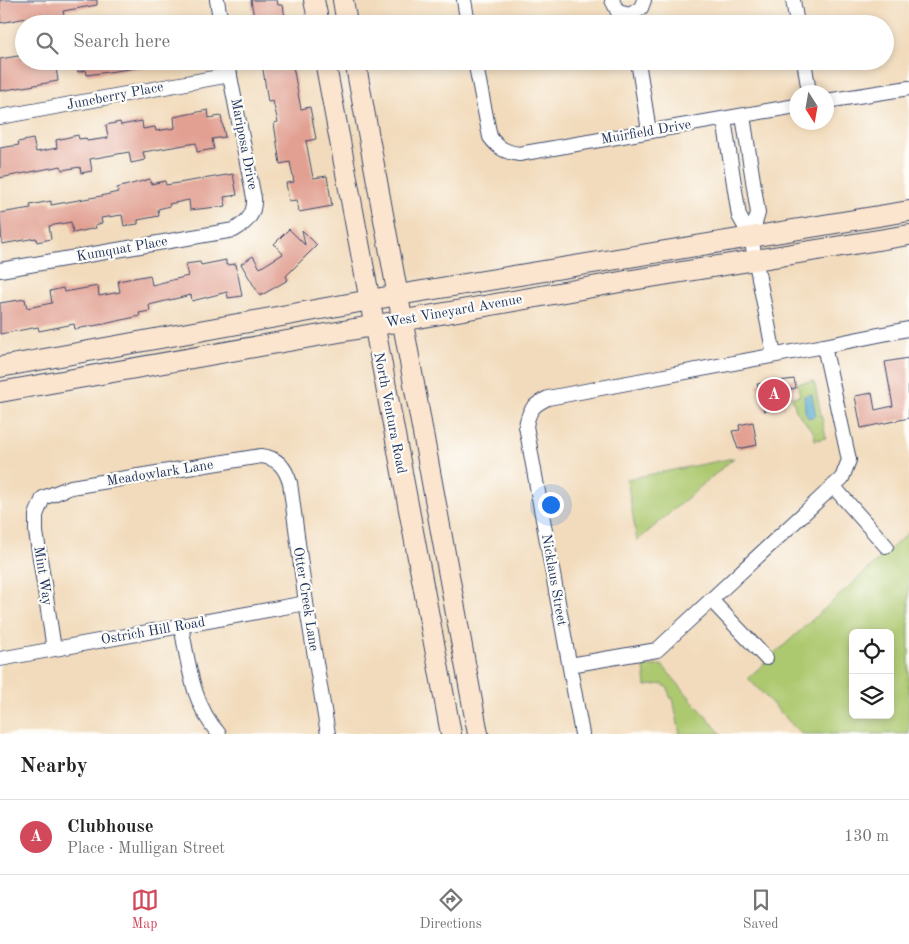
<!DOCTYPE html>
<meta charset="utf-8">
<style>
body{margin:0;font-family:"Old Standard TT",serif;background:#f2f2f2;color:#222}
.controls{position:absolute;right:15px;bottom:15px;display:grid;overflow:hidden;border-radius:8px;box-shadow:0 2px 8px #0003}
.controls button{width:45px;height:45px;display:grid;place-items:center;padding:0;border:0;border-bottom:1px solid #e0e0e0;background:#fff;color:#222;font:25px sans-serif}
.compass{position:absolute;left:789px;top:85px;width:45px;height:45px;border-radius:50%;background:#fff;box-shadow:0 2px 8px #0003;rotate:169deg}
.you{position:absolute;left:550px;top:504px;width:18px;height:18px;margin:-12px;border:4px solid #fff;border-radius:50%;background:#1a73e8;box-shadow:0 0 0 8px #1a73e833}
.badge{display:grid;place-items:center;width:32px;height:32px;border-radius:50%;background:#d1495b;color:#fff;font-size:16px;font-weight:700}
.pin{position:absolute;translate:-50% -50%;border:2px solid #fff;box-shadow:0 1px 5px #0006}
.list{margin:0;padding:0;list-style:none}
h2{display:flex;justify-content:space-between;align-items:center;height:65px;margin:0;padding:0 20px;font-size:21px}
h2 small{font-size:16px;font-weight:400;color:#767676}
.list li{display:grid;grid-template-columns:32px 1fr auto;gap:15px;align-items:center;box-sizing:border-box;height:75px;padding:0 20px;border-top:1px solid #e0e0e0}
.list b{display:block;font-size:19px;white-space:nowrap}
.list p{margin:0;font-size:16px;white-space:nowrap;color:#767676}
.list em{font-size:16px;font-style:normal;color:#767676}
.icon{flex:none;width:28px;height:28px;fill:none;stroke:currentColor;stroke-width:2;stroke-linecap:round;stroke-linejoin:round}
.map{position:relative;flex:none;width:909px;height:734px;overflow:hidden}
.search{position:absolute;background:#fff;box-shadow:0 2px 8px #0003;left:15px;right:15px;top:15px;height:55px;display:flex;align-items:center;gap:12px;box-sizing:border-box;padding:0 18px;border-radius:28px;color:#767676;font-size:19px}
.sheet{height:140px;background:#fff}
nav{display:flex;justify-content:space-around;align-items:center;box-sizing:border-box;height:70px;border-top:1px solid #e0e0e0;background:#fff;font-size:14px;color:#767676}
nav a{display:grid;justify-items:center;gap:2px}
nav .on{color:#d1495b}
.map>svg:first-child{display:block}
</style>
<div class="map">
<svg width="909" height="734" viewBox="0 0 909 734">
<rect width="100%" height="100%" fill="#fdfcf7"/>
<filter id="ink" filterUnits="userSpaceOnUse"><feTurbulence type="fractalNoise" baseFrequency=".02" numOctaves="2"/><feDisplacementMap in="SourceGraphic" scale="10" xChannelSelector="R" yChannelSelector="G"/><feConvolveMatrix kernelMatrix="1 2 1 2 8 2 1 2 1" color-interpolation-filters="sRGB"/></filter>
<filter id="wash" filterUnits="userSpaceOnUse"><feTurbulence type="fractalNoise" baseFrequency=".0096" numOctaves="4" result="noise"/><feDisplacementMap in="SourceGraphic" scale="20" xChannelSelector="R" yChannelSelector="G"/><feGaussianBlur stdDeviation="1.12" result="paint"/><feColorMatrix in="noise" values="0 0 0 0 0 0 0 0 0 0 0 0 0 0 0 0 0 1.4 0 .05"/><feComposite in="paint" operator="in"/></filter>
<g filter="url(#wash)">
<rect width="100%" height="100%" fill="#f2dbbc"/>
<g fill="#adc970" stroke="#647c67" fill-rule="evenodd">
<polygon points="814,381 826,438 815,440 814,433 796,411 792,397 800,396 797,383"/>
<polygon points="734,458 637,541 627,479"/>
<path d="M909,532V734H801L748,678ZM853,633H890V715H853Z"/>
<polygon points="662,665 721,734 680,734 673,698 670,698 668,688 662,684 646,686 644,667"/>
</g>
<polygon fill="#54abd0" stroke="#386d97" points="812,394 816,416 808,418 805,411 804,396"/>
<g id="blocks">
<g fill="#e2a093">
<polygon points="0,0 97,0 97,5 63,11 64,16 33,23 32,17 0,23"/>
<polygon points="251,0 277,0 278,5 283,5 286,24 255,24"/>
<polygon points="24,55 24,61 55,61 58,81 0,91 0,59"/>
<polygon points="76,61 142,61 143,67 87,75 86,70 78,72"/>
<polygon points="272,61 292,61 301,109 310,107 316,139 306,141 313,178 327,176 332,206 299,212 297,200 289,201 286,183 294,182 290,162 280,164 274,123 278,122 273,101 268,102 262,63"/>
<polygon points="208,110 209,118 221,116 225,137 212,139 214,149 197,152 196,143 143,152 145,160 131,163 129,152 90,159 92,171 81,173 80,167 62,170 61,166 0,178 0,148 19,145 18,142 33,139 36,152 57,148 56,140 78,135 79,139 86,138 87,141 108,138 106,125 120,122 121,125 142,121 143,129 155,127 156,131 175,128 174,117"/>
<polygon points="233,174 237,195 224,197 226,206 190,210 189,200 169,204 170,206 158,209 159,216 138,220 138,224 124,226 122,215 101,218 102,223 95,225 96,228 73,233 71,222 49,226 51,239 37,242 36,238 2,244 0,213 31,208 30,205 51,201 51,205 101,196 118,192 117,188 150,179 151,184 165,181 166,185"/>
<polygon points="289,229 305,245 302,230 317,245 286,276 288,280 260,296 241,264 253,256 260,268 283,254 274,244"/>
<polygon points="226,260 226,265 236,264 242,296 228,298 227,292 192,301 191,295 149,305 150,311 139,313 140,316 104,324 75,329 74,324 39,331 38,327 0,334 0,303 25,299 27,308 52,303 50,291 63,288 64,292 98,286 99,296 120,292 118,281 150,275 152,285 188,276 185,264 200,262 201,265"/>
<polygon points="908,358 909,418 861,428 855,396 872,393 875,410 893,406 885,362"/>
<polygon points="794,379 796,388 782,391 785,407 764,411 757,384"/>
<polygon points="753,422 757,445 738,449 732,431 740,430 739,425"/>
</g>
</g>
</g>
<g filter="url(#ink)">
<use href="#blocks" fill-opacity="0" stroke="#3b496c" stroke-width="1"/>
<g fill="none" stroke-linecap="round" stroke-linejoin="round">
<g stroke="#3b496c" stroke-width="16">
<g id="minor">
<polyline points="217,0 221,24"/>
<polyline points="464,0 468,24"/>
<polyline points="612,0 618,12 630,15 641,8 644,0"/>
<polyline points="793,0 797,24"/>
<path d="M475,61L490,137C498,148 505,152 519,154L796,106"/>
<polyline points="638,61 649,131"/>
<polyline points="804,61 809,92"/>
<polyline points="826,101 909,88"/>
<polyline points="743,116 758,213 751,237"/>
<polyline points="0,117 230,75"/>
<polyline points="724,119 739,216 751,237 774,355"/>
<path d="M0,270L234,230C248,222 255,213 254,198L227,61"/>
<polyline points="824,346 908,329"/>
<polyline points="833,486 886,546"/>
<polyline points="711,600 766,658"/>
<path d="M181,626C189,665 192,704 219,734"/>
<path d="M54,649L36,532V515L43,498L71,487L261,456C278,458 285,467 290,483L306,603L328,734"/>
<polyline points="0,659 306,603"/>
<path d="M570,665L657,650L842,478L849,460L824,346L548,398C533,405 529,410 526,426L582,734"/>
</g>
</g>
<g stroke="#3b496c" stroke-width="22">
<g id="secondary">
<polyline points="314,0 319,24"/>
<polyline points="343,0 347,24"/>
<polyline points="325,61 451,734"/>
<polyline points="355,61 478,734"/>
<polyline points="0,367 398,295 909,211"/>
<polyline points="0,392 626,281 909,235"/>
</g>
</g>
<use href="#minor" stroke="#fff" stroke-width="14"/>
<use href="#secondary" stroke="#fbe5cf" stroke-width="20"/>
</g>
</g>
<g text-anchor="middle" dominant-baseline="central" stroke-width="4.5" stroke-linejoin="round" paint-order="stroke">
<g font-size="14" fill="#1b2f5e" stroke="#fdfcf7">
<text transform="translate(115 96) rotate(-11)">Juneberry Place</text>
<text transform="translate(646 132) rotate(-10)">Muirfield Drive</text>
<text transform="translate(244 144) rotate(79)">Mariposa Drive</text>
<text transform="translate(122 249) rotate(-10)">Kumquat Place</text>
<text transform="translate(454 311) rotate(-10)">West Vineyard Avenue</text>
<text transform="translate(390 413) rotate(79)">North Ventura Road</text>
<text transform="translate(160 473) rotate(-9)">Meadowlark Lane</text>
<text transform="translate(43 576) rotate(81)">Mint Way</text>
<text transform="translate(554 580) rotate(80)">Nicklaus Street</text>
<text transform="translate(306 599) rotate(81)">Otter Creek Lane</text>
<text transform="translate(153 631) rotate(-10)">Ostrich Hill Road</text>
</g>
</g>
</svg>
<div class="controls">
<button><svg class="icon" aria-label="locate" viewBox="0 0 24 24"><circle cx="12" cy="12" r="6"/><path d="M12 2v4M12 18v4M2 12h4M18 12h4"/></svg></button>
<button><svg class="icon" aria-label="layers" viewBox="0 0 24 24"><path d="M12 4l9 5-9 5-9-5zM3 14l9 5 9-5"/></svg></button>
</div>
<svg class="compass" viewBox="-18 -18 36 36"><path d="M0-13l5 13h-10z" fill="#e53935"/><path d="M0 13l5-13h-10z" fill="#767676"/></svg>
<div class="you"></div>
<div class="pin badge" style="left:774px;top:395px">A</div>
<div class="search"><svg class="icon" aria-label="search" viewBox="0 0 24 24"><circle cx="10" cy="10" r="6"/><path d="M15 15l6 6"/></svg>Search here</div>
</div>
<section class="sheet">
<h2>Nearby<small></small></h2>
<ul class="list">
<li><span class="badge">A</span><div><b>Clubhouse</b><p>Place · Mulligan Street</p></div><em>130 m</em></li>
</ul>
</section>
<nav>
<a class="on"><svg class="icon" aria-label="map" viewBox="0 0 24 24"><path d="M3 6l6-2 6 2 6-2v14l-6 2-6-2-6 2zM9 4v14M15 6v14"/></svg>Map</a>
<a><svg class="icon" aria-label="directions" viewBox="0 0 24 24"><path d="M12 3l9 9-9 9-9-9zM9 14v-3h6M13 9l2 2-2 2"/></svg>Directions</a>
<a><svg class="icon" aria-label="saved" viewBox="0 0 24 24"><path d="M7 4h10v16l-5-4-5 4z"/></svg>Saved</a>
</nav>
